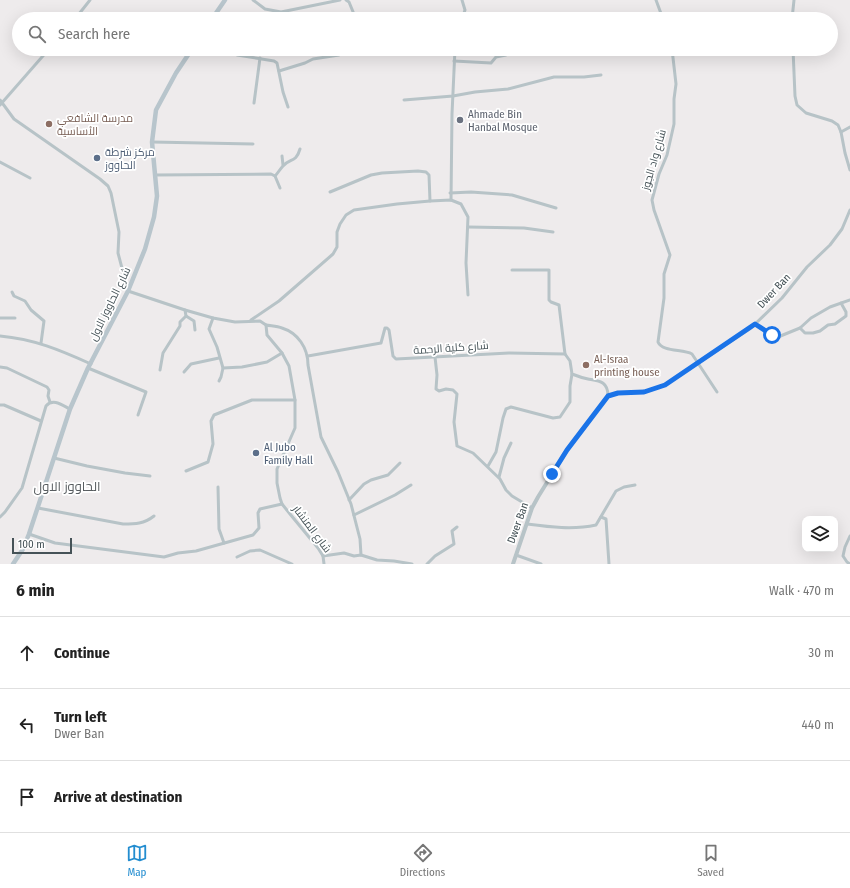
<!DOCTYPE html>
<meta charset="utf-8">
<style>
body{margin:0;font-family:"Fira Sans Condensed",Cairo,sans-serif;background:#f6f6f6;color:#222}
.controls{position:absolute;right:12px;bottom:12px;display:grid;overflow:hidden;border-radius:8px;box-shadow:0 4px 16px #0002}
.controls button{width:36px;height:36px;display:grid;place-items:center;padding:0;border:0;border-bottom:1px solid #e0e0e0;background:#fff;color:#222;font:20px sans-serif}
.scale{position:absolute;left:12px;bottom:10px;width:60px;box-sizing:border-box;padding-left:4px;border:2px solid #455257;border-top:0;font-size:11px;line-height:14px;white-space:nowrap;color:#455257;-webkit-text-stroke:3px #fff;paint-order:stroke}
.stop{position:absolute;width:12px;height:12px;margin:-9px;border:3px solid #1a73e8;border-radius:50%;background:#fff}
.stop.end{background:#1a73e8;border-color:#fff;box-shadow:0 1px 4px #0008}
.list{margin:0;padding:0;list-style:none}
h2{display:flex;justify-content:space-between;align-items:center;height:52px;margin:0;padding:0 16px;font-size:17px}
h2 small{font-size:13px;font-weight:400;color:#767676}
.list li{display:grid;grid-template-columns:26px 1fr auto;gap:12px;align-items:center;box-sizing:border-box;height:72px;padding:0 16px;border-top:1px solid #e0e0e0}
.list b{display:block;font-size:15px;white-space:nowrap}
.list p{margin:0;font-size:13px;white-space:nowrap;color:#767676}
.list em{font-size:13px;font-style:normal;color:#767676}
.icon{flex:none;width:22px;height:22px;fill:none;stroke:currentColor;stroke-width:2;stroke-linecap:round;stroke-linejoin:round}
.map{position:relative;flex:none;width:850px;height:564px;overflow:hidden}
.search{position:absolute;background:#fff;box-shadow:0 4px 16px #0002;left:12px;right:12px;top:12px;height:44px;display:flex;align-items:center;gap:10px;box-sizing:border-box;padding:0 14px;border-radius:22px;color:#767676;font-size:15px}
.sheet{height:268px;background:#fff}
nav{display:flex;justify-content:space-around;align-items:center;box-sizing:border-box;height:56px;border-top:1px solid #e0e0e0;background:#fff;font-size:11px;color:#767676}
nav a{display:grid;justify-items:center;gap:2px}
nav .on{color:#238dd0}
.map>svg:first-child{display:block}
</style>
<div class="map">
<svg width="850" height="564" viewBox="0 0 850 564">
<rect width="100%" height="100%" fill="#eeebec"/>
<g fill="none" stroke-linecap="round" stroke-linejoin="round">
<g stroke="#b7c3c7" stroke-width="3">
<polyline points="253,0 265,9 281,12 340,0"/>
<polyline points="346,0 349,2 356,19"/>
<polyline points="462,0 465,10 462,19"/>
<polyline points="656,0 663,19"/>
<polyline points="75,19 90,0"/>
<polyline points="792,19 794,0"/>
<polyline points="224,49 237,55 274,61 277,63 283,92 288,107"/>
<path d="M672,49L676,84L674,99V124L667,155L659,174L652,200L654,210L670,255L664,274V298L658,342C662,352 683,349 692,354L717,392"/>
<polyline points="793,49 795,96 797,105 806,113 832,121 838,125 841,132 845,153 850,170"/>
<polyline points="454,61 491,63 496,57 506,55 507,49"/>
<polyline points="279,71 305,63 313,59 339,55"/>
<polyline points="0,100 14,119 100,179 108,186 111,193 119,232 118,253 128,291 185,310 213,318 235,322 260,321 266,325 267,335 282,353 289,366 295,400 295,428 277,469 277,483 280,498 282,504 290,514 318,548 323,556 324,564"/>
<polyline points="404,100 453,96 475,92 508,89 554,77 584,77 601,75"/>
<polyline points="254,103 260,58"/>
<polyline points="0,105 49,49"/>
<polyline points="841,132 850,127"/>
<polyline points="152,142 253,144"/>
<polyline points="282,156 283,165"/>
<polyline points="0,162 30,178"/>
<path d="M155,175L271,174L275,176C278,173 280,169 283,166C290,158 296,163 300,149"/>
<polyline points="275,176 280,188"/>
<polyline points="330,192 371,175 382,173 418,171 426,172 429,175 430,201"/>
<polyline points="450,193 471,192 512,195 556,208"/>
<polyline points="451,200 452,114 455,49"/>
<polyline points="468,227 524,228 553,232"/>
<polyline points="512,270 549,270 549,300 551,302 559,305 565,354"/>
<polyline points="12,292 14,296 25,301 31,310 44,321 41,343"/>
<polyline points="186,316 194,321 195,330"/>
<polyline points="0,318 15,318"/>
<polyline points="213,318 209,329 217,347 223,368 242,367 267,362 282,353"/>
<polyline points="251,320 279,301 333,254 337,247 337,232 340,224 346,215 354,210 397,204 430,201 451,200 461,204 468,217 466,263 468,295"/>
<polyline points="755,324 778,337 800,328 811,318 830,307 850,300"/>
<path d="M266,325C271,326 277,326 282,328C298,333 308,348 308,365L321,437L338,472L351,504L360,539L361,555"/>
<polyline points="800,328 805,333 813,333 820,331 828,325 835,324 846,316 846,312 841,303"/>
<path d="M0,336C34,339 60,350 91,364"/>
<path d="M308,356L381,343L385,328H387L389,330L393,356L396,359L509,353L565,354L570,361L572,374C577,376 583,378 588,379C599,381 608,381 608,396L618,393L645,392L665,385L751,328L782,298L807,267L830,245L842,229L850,210"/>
<polyline points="435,357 437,375 436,389 439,391 446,389 453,390 457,394 454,422 457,446 473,453 500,479 506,490 512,496 532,508"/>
<polyline points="0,367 7,368 47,387 49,390 48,396 50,402"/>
<polyline points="88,368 146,392 138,415"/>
<polyline points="160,370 163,353 180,326 180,322 186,316 185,310"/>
<polyline points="184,372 191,364 219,358"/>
<polyline points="219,381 221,377 223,368"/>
<polyline points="0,405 4,405 41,421"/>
<polyline points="54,458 87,466 125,473 150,476"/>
<polyline points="488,466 496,452 503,418 506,409 511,407 553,418 560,417 570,402 570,386 572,374"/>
<polyline points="186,471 208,462 213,444 211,421 214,415 252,400 295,400"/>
<polyline points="499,477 504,458 511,443"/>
<polyline points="218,487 219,529 224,543"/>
<polyline points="349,500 364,484 371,480 388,475 400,463"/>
<path d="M38,508L123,524C135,524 144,524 154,516"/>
<polyline points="354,515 395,495 411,485"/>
<path d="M0,517L5,512L22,488L46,406C53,398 62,405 70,409"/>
<polyline points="601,517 606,519 609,564"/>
<path d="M527,524C550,527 573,530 596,525L616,491L624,487L635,485"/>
<polyline points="29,534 55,543 164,557 178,553 196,551 253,535 259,528 258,513 260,509 282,504"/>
<polyline points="850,536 845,547 843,556 847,562 850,564"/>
<polyline points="516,555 541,564"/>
<polyline points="323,556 344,553 354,556 361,555 377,560 394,561 412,564"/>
<polyline points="237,557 250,551 260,550 292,564"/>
<polyline points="427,564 435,556 454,544 452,531 457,527"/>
</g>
<polyline stroke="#b7c3c7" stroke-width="4" points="513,564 532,508 538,497 567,450 608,396"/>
<g stroke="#b8c5cc" stroke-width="4.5">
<polyline points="212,19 225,0"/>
<polyline points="13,564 23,549 29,534 70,409 88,368 128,291 145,249 154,217 157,196 152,142 156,110 176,73 192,49"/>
</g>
</g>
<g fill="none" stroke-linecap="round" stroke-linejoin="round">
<polyline stroke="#1a73e8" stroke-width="5" points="552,474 567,450 608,396 618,393 644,392 665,385 755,324 772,335"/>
</g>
<circle fill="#6b7280" stroke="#fff" stroke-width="1.5" cx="460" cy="120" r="4"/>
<g fill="#8d6e63" stroke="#fff" stroke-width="1.5">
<circle cx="49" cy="124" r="4"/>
<circle cx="586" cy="365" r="4"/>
</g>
<g fill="#5c6f8a" stroke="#fff" stroke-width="1.5">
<circle cx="97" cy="158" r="4"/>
<circle cx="256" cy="453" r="4"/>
</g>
<g text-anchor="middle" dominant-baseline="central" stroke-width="3.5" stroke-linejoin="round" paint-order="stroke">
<g font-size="11" fill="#5b616d" stroke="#fff" text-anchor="start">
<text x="468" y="114">Ahmade Bin<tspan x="468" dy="13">Hanbal Mosque</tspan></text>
</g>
<g font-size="11" fill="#785e54" stroke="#fff" text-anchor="start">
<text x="57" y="118">مدرسة الشافعي<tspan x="57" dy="13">الأساسية</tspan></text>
<text x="594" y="359">Al-Israa<tspan x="594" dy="13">printing house</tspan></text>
</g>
<g font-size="11" fill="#4e5e75" stroke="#fff" text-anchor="start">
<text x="105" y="152">مركز شرطة<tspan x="105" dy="13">الحاووز</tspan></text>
<text x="264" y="447">Al Jubo<tspan x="264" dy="13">Family Hall</tspan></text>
</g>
<g font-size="11" fill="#455257" stroke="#fff">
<text transform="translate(654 160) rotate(-74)">شارع واد الجوز</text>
<text transform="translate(774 291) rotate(-47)">Dwer Ban</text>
<text transform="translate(110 304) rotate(-64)">شارع الحاووز الاول</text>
<text transform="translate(451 348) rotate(-4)">شارع كلية الرحمة</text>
<text transform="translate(518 523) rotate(-70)">Dwer Ban</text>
<text transform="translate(312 529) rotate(53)">شارع المنشار</text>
</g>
<g font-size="13" fill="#585d60" stroke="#fff">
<text x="67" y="486">الحاووز الاول</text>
</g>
</g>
</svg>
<div class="controls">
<button><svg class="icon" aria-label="layers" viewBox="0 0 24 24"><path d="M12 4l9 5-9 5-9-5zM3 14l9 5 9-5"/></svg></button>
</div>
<div class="scale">100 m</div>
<div class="stop" style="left:772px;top:335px"></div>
<div class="stop end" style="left:552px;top:474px"></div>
<div class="search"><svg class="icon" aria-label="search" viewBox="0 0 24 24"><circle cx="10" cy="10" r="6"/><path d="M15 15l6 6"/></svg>Search here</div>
</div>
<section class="sheet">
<h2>6 min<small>Walk · 470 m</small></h2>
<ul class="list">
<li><svg class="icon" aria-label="ahead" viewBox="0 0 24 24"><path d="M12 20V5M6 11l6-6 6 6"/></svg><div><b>Continue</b></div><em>30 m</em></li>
<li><svg class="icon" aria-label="left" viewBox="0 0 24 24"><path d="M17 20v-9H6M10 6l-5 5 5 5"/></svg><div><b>Turn left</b><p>Dwer Ban</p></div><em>440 m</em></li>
<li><svg class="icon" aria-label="arrive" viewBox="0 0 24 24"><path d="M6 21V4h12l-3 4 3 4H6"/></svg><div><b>Arrive at destination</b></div></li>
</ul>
</section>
<nav>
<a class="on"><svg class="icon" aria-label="map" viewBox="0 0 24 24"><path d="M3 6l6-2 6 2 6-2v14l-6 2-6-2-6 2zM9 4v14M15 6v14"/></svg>Map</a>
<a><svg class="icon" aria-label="directions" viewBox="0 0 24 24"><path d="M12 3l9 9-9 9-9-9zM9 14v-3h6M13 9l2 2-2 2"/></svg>Directions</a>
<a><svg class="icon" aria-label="saved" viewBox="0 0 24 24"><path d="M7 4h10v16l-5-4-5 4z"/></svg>Saved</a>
</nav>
